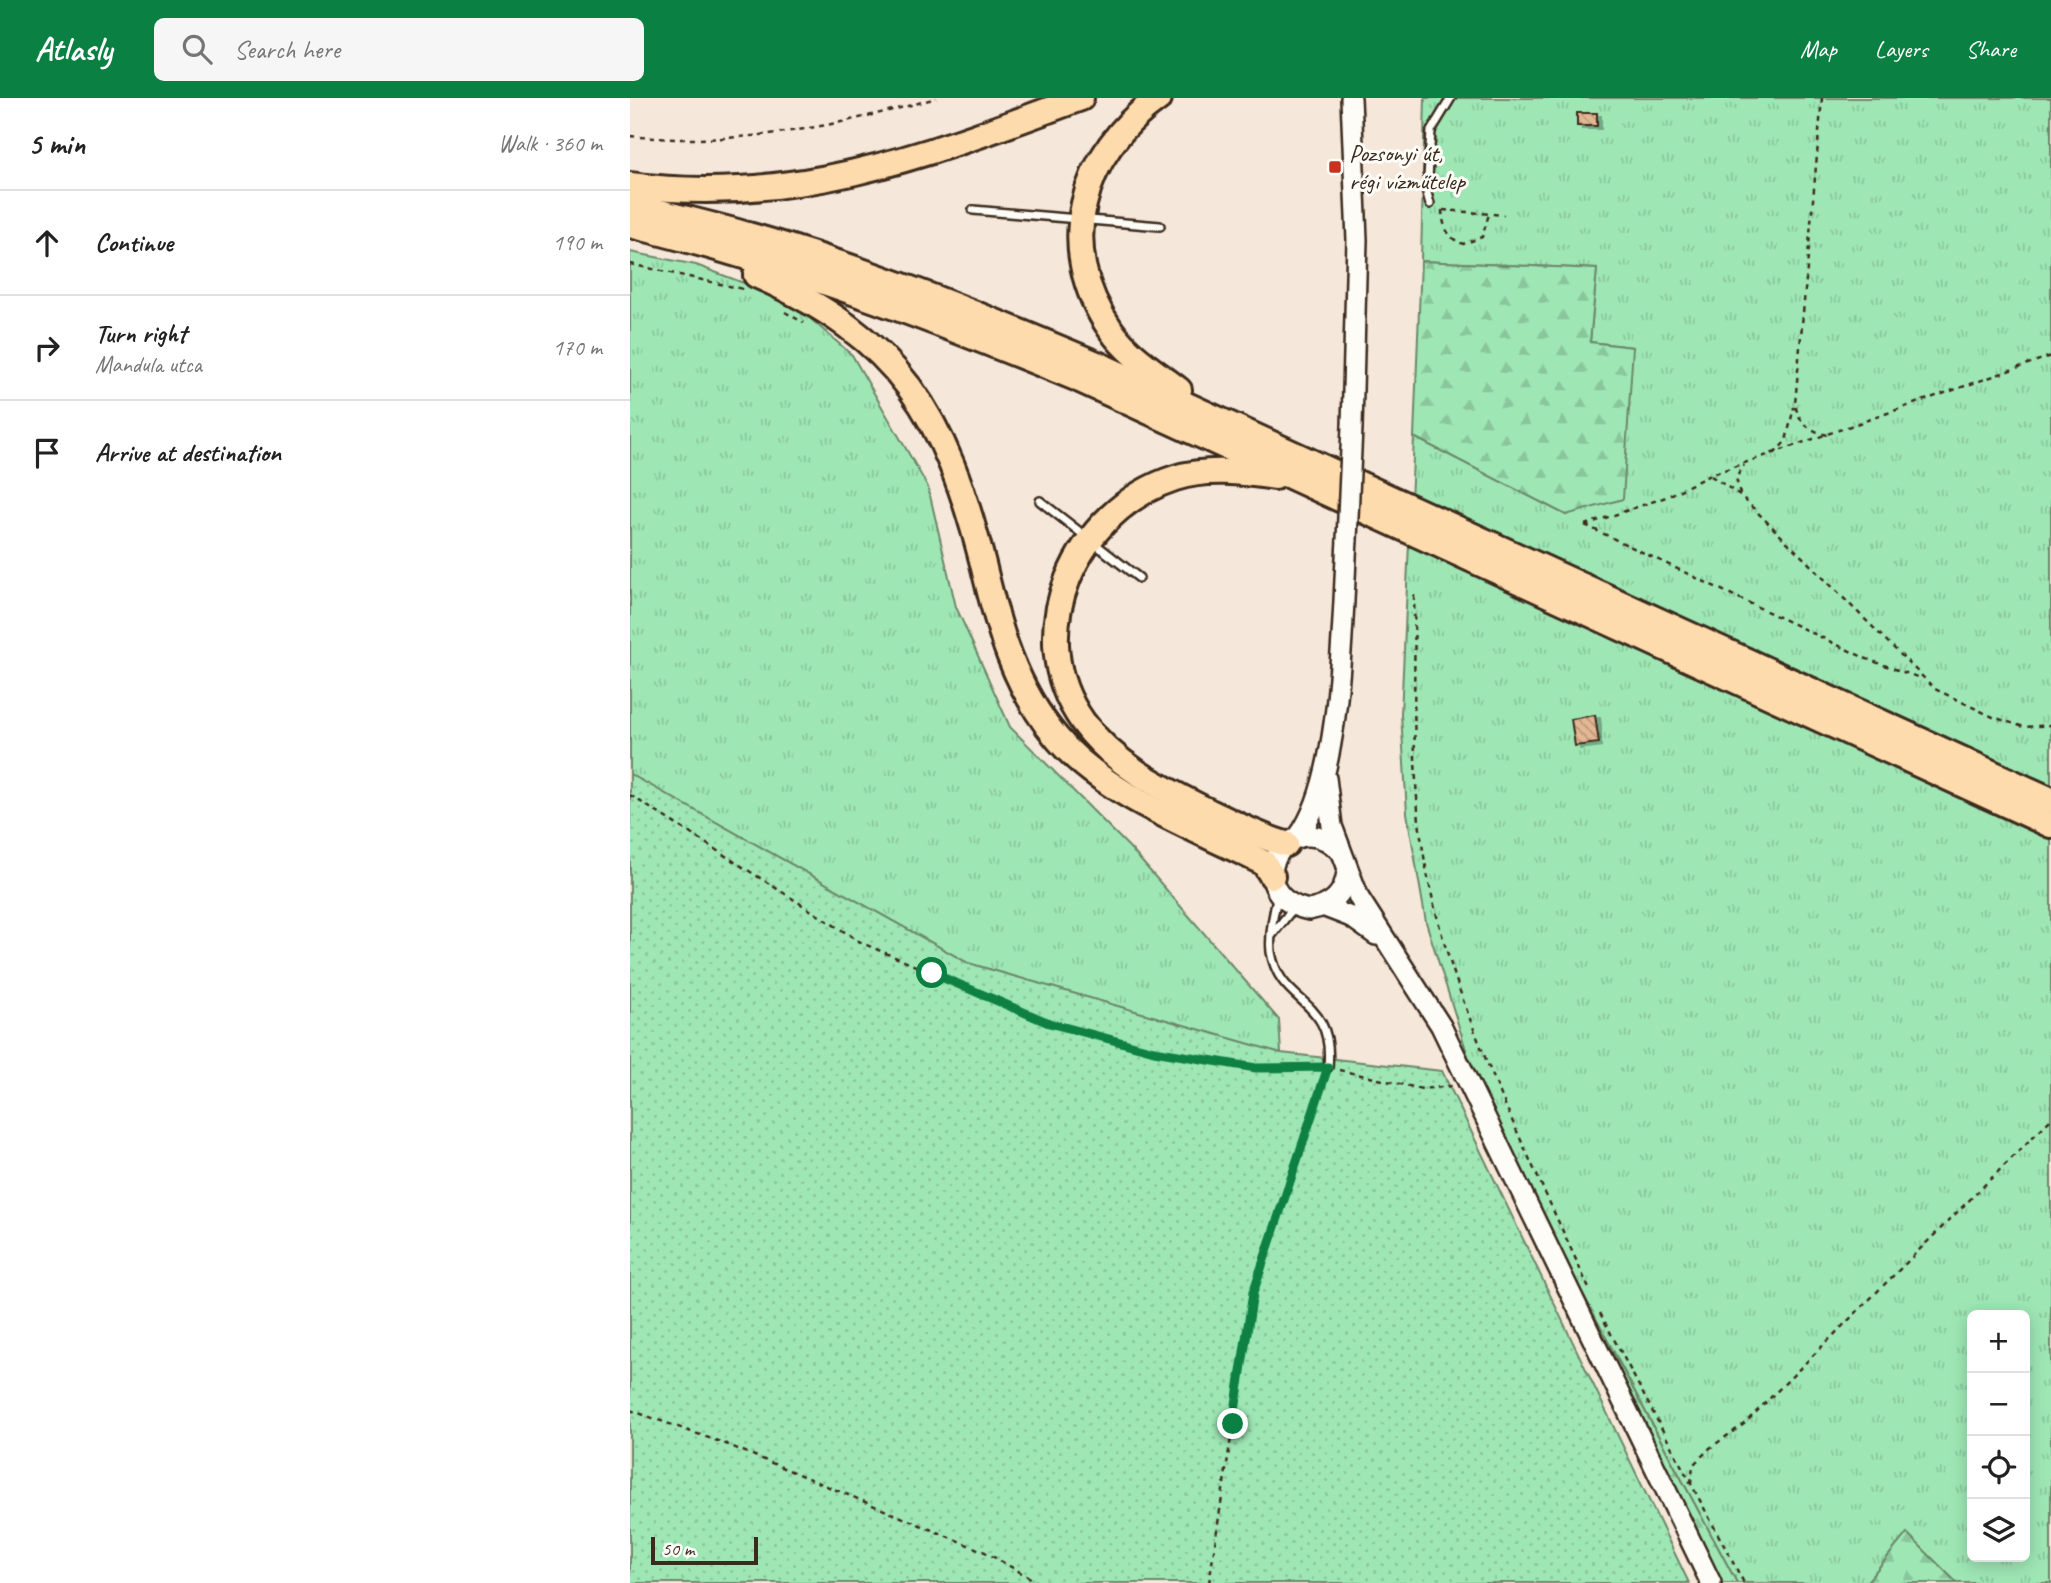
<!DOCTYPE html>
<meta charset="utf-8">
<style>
body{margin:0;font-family:Caveat,sans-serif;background:#f6f6f6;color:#222}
.controls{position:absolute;right:21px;bottom:21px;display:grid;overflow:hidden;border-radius:10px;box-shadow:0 4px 18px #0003}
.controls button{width:63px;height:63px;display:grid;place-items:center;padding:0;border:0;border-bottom:2px solid #e0e0e0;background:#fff;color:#222;font:35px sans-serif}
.scale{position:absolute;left:21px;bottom:18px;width:107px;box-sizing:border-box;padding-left:7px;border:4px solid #3b2a1e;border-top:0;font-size:19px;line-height:24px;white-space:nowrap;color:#3b2a1e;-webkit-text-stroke:5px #fdfcf7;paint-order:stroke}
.stop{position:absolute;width:21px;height:21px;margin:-16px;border:5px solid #0b8043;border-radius:50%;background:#fff}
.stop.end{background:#0b8043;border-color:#fff;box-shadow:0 2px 7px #0008}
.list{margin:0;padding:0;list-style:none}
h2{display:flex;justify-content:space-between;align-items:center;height:91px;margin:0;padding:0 28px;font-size:30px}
h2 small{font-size:23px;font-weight:400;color:#767676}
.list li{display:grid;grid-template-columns:46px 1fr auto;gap:21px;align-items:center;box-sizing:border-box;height:105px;padding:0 28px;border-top:2px solid #e0e0e0}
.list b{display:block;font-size:26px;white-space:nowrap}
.list p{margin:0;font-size:23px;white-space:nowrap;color:#767676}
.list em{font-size:23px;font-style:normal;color:#767676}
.icon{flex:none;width:38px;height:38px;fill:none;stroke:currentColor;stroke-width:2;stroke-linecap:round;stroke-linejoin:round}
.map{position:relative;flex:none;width:1421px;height:1485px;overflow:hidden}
header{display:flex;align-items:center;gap:42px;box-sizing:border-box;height:98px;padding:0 35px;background:#0b8043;color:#fff}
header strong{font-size:33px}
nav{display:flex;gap:38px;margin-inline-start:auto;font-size:24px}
.search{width:490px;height:63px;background:#f6f6f6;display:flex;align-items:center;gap:18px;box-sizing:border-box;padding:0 24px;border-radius:10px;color:#767676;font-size:26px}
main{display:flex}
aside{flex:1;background:#fff}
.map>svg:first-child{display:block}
</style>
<header>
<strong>Atlasly</strong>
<div class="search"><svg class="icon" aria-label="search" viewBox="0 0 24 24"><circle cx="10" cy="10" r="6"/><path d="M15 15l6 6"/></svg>Search here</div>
<nav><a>Map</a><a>Layers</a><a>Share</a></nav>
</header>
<main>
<aside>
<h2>5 min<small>Walk · 360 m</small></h2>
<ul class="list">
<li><svg class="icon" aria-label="ahead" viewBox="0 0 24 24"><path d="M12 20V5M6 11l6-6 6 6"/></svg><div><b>Continue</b></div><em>190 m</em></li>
<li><svg class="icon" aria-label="right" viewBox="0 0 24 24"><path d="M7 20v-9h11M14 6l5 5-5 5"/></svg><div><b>Turn right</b><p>Mandula utca</p></div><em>170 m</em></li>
<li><svg class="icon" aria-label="arrive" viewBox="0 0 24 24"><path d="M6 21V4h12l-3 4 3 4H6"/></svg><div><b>Arrive at destination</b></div></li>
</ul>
</aside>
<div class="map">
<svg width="1421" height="1485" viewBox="0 0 1421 1485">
<defs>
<pattern id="grass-tufts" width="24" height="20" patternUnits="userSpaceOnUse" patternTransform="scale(1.75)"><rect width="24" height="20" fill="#9ee7b5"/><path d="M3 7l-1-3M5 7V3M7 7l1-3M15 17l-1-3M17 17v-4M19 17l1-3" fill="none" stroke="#89c69b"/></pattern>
<pattern id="forest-firs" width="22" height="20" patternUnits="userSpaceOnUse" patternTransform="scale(1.75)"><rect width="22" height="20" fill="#9ee7b5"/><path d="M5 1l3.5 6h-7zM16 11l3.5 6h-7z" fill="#89c69b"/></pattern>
<pattern id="garden-dots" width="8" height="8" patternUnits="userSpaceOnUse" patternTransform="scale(1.75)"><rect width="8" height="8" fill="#9ee7b5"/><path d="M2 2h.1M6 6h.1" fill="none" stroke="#89c69b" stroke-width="1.8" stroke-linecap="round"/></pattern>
<pattern id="building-back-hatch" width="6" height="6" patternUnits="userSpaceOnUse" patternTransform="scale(1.75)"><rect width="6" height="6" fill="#e3b794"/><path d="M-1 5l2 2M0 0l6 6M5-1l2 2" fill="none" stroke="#b99578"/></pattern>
<filter id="shadow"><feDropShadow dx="5" dy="3" stdDeviation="0" flood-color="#0004"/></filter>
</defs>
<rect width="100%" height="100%" fill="#f5e7d9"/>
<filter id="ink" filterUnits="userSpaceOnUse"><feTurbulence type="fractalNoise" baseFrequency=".0143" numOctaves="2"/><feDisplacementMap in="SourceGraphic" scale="14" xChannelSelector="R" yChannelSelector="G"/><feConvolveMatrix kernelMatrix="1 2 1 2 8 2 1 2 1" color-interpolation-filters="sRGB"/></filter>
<g filter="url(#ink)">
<g fill="url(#grass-tufts)" stroke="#6c886a" stroke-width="2" fill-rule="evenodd">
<path d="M795,0H1421V1485H1327L1277,1436L1236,1485H1107L930,1153L844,977L796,824L777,715L771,616L784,339L936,417L1003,249L960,244L967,171L791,163ZM1342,1217H1395V1459H1342Z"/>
<polygon points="0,154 66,167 159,202 222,257 298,389 326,509 380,629 501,751 649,922 651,955 338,865 0,676"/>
</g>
<g fill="url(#forest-firs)" stroke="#6c886a" stroke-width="2">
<polygon points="791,163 967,171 960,244 1003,249 993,401 936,417 784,339"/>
<polygon points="964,1218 1107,1485 1090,1485 963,1232"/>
<polygon points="1277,1435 1327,1485 1236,1485"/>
</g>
<polygon fill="url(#garden-dots)" stroke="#6c886a" stroke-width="2" points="0,676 338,865 651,955 812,973 1059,1485 0,1485"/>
<g fill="url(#building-back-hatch)" stroke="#3b2a1e" stroke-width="2" filter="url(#shadow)">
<rect x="947" y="15" width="20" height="13"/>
<polygon points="965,617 969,645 945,648 941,621"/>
</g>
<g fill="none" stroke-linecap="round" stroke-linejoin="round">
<g stroke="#3b2a1e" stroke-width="12">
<g id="lane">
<polyline points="800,106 797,95 801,33 821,0"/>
<polyline points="343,112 530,128"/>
<polyline points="410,403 509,480"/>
<path d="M648,795C644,814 639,835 641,854C650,909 705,898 698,969"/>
<polyline points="642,837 664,809"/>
</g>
</g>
<g stroke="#3b2a1e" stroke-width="24">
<g id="secondary">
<polyline points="721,0 727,142 722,329"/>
<polyline points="696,680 702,728 729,800 811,928 1081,1485"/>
<path d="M668,739C713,680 712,519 717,442"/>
<path d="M710,753C659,702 604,796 679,812C702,808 714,797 717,774"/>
<polyline points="695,809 721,819 746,837"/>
</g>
</g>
<g stroke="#3b2a1e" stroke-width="30">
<g id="highway">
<path d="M529,0C450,55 424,150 481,232C498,257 526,274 549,292"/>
<path d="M0,87C165,109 300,56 451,0"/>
<path d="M0,106C39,117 79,126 118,137C238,171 353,218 467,266L1421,702"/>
<path d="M0,127C154,164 302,221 448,281L1421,727"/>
<path d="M126,177C270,240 315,317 353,466C368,529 384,589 427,640C475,698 568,731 634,765L642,778"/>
<path d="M645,379C612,374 577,370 545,380C446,412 389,535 453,624C486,669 534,691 582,715C606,726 630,739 656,746"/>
</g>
</g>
<g stroke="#3b2a1e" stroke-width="2.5" stroke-dasharray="5 5" stroke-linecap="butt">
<path d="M1192,0L1165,306C1169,325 1179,333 1198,337"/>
<path d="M0,38C104,49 206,29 306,0"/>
<path d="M812,112C813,128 817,140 833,146L852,139L859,116"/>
<polyline points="813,112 874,117"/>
<polyline points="0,166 113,191"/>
<polyline points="155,214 174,225"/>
<polyline points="1144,356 1156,343 1164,309"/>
<polyline points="1081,378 1110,397 1305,591 1363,619 1394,629 1421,627"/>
<polyline points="1110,396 1106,380 1114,367"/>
<polyline points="955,427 1036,399 1080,377 1421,258"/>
<polyline points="955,427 1237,561 1290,580"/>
<path d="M784,497C786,577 780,674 793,752C817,903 898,1053 960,1193"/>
<polyline points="0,697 232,845 419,925 524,953 626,970 688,969"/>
<polyline points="709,972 792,991 822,988"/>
<polyline points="970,1215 1114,1485"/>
<polyline points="0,1312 96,1346 355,1454 409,1485"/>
<polyline points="1061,1385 1063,1367 1080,1350 1114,1326 1421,1021"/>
<polyline points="579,1485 623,1194 695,979"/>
</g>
<use href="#lane" stroke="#fdfcf7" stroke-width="7"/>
<use href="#secondary" stroke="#fdfcf7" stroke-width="19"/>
<use href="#highway" stroke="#fedbac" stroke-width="24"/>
<g stroke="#3b2a1e" stroke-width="24" stroke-linecap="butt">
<polyline id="secondary-bridge" points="717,442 722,329"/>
</g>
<use href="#secondary-bridge" stroke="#fdfcf7" stroke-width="19"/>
</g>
</g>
<g fill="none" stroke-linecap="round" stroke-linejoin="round" filter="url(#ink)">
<polyline stroke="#0b8043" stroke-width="9" points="302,875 419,925 524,953 626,970 698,969 623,1195 603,1326"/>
</g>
<rect fill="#c8321e" stroke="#fdfcf7" stroke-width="2.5" x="698" y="62" width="14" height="14" rx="3.5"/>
<g text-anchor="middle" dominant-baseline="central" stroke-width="6" stroke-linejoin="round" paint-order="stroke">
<g font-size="24" fill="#3b2a1e" stroke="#fdfcf7" text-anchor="start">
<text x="719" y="55">Pozsonyi út,<tspan x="719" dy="28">régi vízműtelep</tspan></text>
</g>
</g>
</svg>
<div class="controls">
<button>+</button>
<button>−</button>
<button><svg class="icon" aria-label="locate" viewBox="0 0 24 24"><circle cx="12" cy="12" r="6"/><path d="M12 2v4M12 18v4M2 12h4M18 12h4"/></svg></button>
<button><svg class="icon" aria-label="layers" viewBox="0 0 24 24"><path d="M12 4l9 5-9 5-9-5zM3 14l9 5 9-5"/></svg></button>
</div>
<div class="scale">50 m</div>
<div class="stop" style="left:302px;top:875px"></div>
<div class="stop end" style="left:603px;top:1326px"></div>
</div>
</main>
